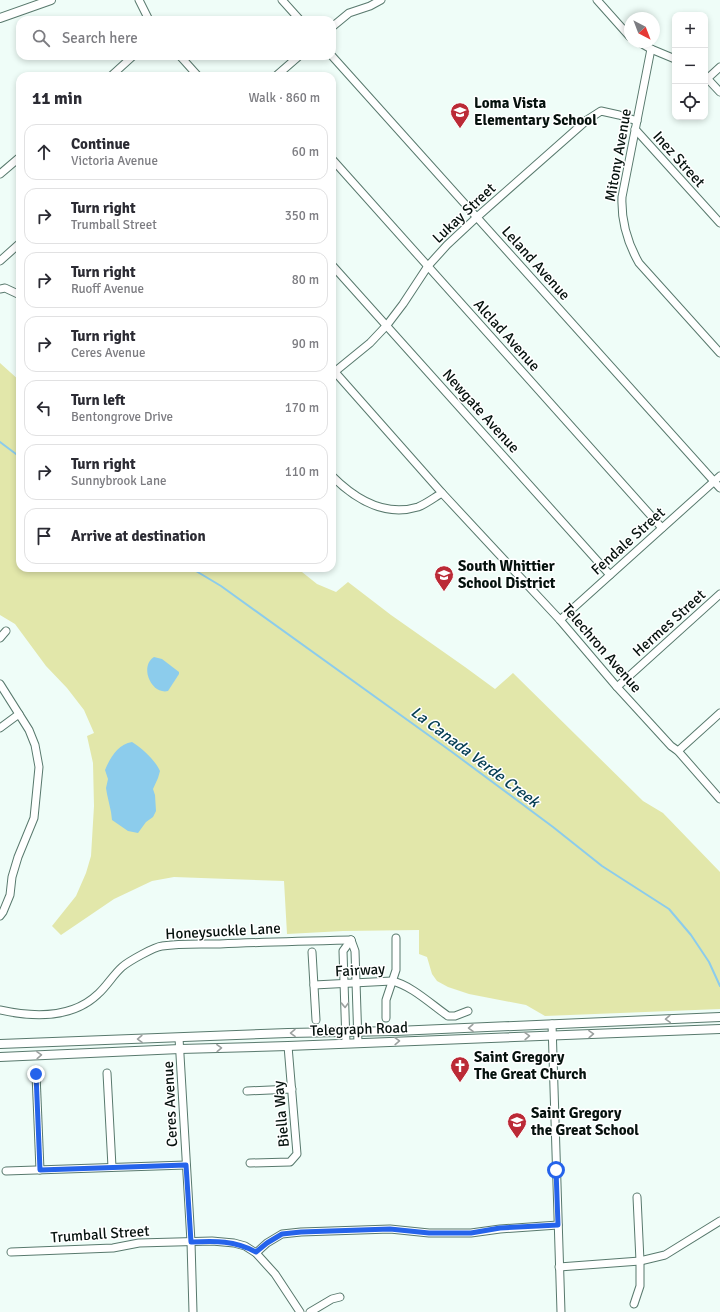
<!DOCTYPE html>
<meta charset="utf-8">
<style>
body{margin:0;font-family:Signika,sans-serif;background:#f7f7f7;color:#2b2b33}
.controls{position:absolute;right:12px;top:12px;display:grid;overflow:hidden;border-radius:8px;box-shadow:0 2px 6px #0003}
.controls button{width:36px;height:36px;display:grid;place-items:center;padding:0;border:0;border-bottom:1px solid #e1e1e2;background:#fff;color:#2b2b33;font:20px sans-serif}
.compass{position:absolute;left:624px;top:12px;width:36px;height:36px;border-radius:50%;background:#fff;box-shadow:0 2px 6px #0003;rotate:138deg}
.stop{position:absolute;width:12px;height:12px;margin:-9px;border:3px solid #2563eb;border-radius:50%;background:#fff}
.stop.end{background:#2563eb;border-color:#fff;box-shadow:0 1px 4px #0008}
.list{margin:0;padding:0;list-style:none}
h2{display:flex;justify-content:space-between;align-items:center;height:52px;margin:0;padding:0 16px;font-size:17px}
h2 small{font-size:13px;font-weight:400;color:#7c7c81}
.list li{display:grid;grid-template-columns:26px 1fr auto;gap:12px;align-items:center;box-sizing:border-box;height:56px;margin:0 8px 8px;padding:0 8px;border:1px solid #e1e1e2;border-radius:12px}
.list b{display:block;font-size:15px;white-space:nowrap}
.list p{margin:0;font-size:13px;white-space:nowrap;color:#7c7c81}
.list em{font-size:13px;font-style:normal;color:#7c7c81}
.icon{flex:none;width:22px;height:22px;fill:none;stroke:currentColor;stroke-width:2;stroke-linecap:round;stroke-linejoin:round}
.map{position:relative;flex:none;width:720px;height:1312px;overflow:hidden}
.search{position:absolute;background:#fff;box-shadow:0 2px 6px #0003;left:16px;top:16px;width:320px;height:44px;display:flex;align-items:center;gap:10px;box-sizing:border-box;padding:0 14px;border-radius:12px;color:#7c7c81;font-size:15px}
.panel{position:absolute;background:#fff;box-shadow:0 2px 6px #0003;left:16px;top:72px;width:320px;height:500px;border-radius:12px}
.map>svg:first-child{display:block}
</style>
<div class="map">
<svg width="720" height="1312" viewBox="0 0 720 1312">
<rect width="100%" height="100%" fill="#effdf8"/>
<polygon fill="#e2e7aa" points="0,363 20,381 20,568 297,568 317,584 336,592 348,582 391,615 465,667 495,689 513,673 643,801 663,813 720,872 720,1009 545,1016 526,1005 469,994 448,987 437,981 432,974 427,957 419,954 419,930 343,931 287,934 284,881 174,877 152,881 114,899 61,935 52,926 76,896 86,873 91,856 94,806 93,763 87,736 94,733 84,710 67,688 46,666 15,624 0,615"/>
<g fill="#8cccec">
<path d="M154,657L162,659L179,672V674L168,691C151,695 139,666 154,657Z"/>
<path d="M132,742C142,748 155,760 160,771L158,778L153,789L155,795L156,811L153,817L146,822L138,833L128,831L112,820L111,812L107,794L106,788L108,779L105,770C110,758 118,744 132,742Z"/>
</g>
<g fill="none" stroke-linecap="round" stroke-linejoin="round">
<g stroke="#8cccec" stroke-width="2">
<polyline points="0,442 20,457"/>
<polyline points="191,568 221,586 452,752 553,827 602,866 669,909 691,935 709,962 720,986"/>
</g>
<g stroke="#58796d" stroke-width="9">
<g id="minor">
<polyline points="139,0 149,20"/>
<polyline points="282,0 300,20"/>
<polyline points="597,0 630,37"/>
<polyline points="332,27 349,13 370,6 381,0"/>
<polyline points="639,42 651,49 675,59"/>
<path d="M651,49L622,197C621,221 627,242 639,263L720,353"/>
<polyline points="180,56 198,76"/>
<polyline points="332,56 720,488"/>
<polyline points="111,76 133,56"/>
<polyline points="276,76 299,56"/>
<polyline points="705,76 720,92"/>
<polyline points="708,78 720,67"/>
<polyline points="635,129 720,223"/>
<polyline points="332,159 662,528"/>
<polyline points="0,174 20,157"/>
<polyline points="0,261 20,243"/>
<polyline points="332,265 610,575"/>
<polyline points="0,289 5,288 20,295"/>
<polyline points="335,372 442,493 560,620 617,687 671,746 678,751 720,799"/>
<polyline points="332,374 370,343 387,325 403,304 428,266 447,245 477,217 587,120 601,111 619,115 637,121"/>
<path d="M332,476C355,499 385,517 418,507C426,504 435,497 442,493"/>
<polyline points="560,620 720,476"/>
<polyline points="0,638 6,631"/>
<polyline points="0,684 29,730 35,745 39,767 34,818 18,857 12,877 10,895 3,912 0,916"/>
<polyline points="617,687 720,594"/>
<polyline points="0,728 19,714"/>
<polyline points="678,751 720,713"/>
<polyline points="351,940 355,951 358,1043"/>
<polyline points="312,952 316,1020"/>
<path d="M314,985L392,981C411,985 432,1005 448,1016H455L468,1011"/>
<path d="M0,1010C32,1017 72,1019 98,994C107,986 113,975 122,967C129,961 154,947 162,946C181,943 201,944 220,944C264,942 307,941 351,940"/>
<polyline points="386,1018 386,1000 396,970 396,938"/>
<polyline points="552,1024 561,1312"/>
<polyline points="179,1038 191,1242 193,1312"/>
<polyline points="346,1043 343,951 351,940"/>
<polyline points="107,1073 112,1167"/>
<polyline points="36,1074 40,1170"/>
<polyline points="247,1091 292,1089"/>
<polyline points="250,1163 290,1162 297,1154 288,1046"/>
<polyline points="6,1171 186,1165"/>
<polyline points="11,1252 113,1248 139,1243 212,1241 234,1243 245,1246 256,1253 275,1274 300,1312"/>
<polyline points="256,1253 267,1243 282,1234 301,1232 390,1229 429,1233 471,1233 500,1229 558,1225"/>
<polyline points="559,1267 640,1261 665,1255 720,1221"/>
<polyline points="634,1304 640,1286 640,1261 637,1197"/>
<polyline points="310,1312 332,1299 340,1297"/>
</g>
</g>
<g stroke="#58796d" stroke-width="10">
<g id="major">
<polyline points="0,18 51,0"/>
<polyline points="0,1044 288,1033 396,1031 720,1017"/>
<polyline points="0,1057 180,1049 288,1046 720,1029"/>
</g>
</g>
<use href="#minor" stroke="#fff" stroke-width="7"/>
<use href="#major" stroke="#fff" stroke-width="8"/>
</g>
<defs><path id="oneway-chevron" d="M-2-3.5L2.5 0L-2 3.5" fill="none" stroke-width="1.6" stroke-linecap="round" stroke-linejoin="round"/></defs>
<g stroke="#9ba09f">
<use href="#oneway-chevron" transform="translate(345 1005) rotate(88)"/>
<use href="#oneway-chevron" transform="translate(668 1019) rotate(177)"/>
<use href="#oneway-chevron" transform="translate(471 1028) rotate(178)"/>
<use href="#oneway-chevron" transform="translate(293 1033) rotate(179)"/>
<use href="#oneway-chevron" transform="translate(591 1034) rotate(-2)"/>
<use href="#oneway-chevron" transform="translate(527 1036) rotate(-2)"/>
<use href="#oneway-chevron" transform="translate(140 1039) rotate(178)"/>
<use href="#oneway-chevron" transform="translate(397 1041) rotate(-2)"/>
<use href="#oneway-chevron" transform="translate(219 1048) rotate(-2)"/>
<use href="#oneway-chevron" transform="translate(39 1055) rotate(-3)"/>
</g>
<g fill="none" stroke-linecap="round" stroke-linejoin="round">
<path stroke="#2563eb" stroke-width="5" d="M36,1074L40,1170L186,1165L191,1242C215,1241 234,1240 256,1252L267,1243L282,1234L301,1232L390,1229L429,1233H471L500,1228L558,1225L556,1170"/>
</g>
<defs>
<g id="school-pin" transform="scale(1)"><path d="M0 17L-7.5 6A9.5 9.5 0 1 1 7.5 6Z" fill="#bb2a36" stroke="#fff"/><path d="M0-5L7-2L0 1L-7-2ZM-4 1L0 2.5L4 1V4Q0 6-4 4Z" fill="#fff"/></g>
<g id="church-pin" transform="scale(1)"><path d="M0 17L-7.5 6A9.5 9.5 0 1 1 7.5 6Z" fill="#bb2a36" stroke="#fff"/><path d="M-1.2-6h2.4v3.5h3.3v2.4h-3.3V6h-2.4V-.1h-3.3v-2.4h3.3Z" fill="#fff"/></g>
</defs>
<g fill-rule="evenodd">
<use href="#school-pin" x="460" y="112"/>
<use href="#school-pin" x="444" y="575"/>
<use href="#church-pin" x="460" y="1066"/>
<use href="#school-pin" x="517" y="1122"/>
</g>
<g text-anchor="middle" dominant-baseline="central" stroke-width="3" stroke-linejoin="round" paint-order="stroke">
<g font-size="15" font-weight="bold" fill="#06120e" stroke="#fff" text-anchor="start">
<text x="474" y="103">Loma Vista<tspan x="474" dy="17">Elementary School</tspan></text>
<text x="458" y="566">South Whittier<tspan x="458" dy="17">School District</tspan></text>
<text x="474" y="1057">Saint Gregory<tspan x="474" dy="17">The Great Church</tspan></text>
<text x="531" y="1113">Saint Gregory<tspan x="531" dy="17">the Great School</tspan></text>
</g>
<g font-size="15" fill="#06120e" stroke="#fff">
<text transform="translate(618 155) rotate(-80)">Mitony Avenue</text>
<text transform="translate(679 159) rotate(48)">Inez Street</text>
<text transform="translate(464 213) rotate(-43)">Lukay Street</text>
<text transform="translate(536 263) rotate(48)">Leland Avenue</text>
<text transform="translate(507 335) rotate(48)">Alclad Avenue</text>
<text transform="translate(481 411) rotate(48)">Newgate Avenue</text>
<text transform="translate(628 541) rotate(-42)">Fendale Street</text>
<text transform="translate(669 623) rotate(-42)">Hermes Street</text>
<text transform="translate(602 648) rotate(49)">Telechron Avenue</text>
<text transform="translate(223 931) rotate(-3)">Honeysuckle Lane</text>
<text transform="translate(360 970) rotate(-3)">Fairway</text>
<text transform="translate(359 1029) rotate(-2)">Telegraph Road</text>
<text transform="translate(170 1104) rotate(-93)">Ceres Avenue</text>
<text transform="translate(281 1114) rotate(-95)">Biella Way</text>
<text transform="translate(100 1234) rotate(-4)">Trumball Street</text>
</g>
<g font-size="16" font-style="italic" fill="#084056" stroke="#fff">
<text transform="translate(475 757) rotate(37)">La Canada Verde Creek</text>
</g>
</g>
</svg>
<div class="controls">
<button>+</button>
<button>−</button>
<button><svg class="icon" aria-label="locate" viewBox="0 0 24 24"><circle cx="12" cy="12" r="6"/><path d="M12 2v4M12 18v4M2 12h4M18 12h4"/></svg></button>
</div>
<svg class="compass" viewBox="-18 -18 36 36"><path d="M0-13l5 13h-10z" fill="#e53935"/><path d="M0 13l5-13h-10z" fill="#7c7c81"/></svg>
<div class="stop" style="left:556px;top:1170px"></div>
<div class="stop end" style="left:36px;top:1074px"></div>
<div class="search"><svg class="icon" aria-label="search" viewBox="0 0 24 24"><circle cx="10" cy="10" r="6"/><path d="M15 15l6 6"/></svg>Search here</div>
<section class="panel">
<h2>11 min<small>Walk · 860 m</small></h2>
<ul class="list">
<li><svg class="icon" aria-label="ahead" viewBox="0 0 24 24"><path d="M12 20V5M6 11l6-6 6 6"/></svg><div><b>Continue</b><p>Victoria Avenue</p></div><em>60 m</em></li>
<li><svg class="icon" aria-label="right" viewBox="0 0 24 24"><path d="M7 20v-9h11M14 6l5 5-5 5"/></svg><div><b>Turn right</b><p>Trumball Street</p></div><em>350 m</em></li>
<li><svg class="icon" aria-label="right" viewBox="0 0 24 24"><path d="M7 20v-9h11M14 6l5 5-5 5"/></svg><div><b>Turn right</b><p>Ruoff Avenue</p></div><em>80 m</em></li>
<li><svg class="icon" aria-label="right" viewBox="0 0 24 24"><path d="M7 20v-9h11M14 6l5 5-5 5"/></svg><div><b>Turn right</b><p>Ceres Avenue</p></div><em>90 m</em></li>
<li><svg class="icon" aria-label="left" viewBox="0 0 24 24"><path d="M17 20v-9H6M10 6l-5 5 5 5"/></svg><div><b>Turn left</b><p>Bentongrove Drive</p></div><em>170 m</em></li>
<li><svg class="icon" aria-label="right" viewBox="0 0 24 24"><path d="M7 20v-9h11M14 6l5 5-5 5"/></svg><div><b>Turn right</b><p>Sunnybrook Lane</p></div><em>110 m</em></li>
<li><svg class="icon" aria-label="arrive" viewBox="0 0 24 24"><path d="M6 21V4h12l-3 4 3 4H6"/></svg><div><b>Arrive at destination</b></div></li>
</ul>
</section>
</div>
